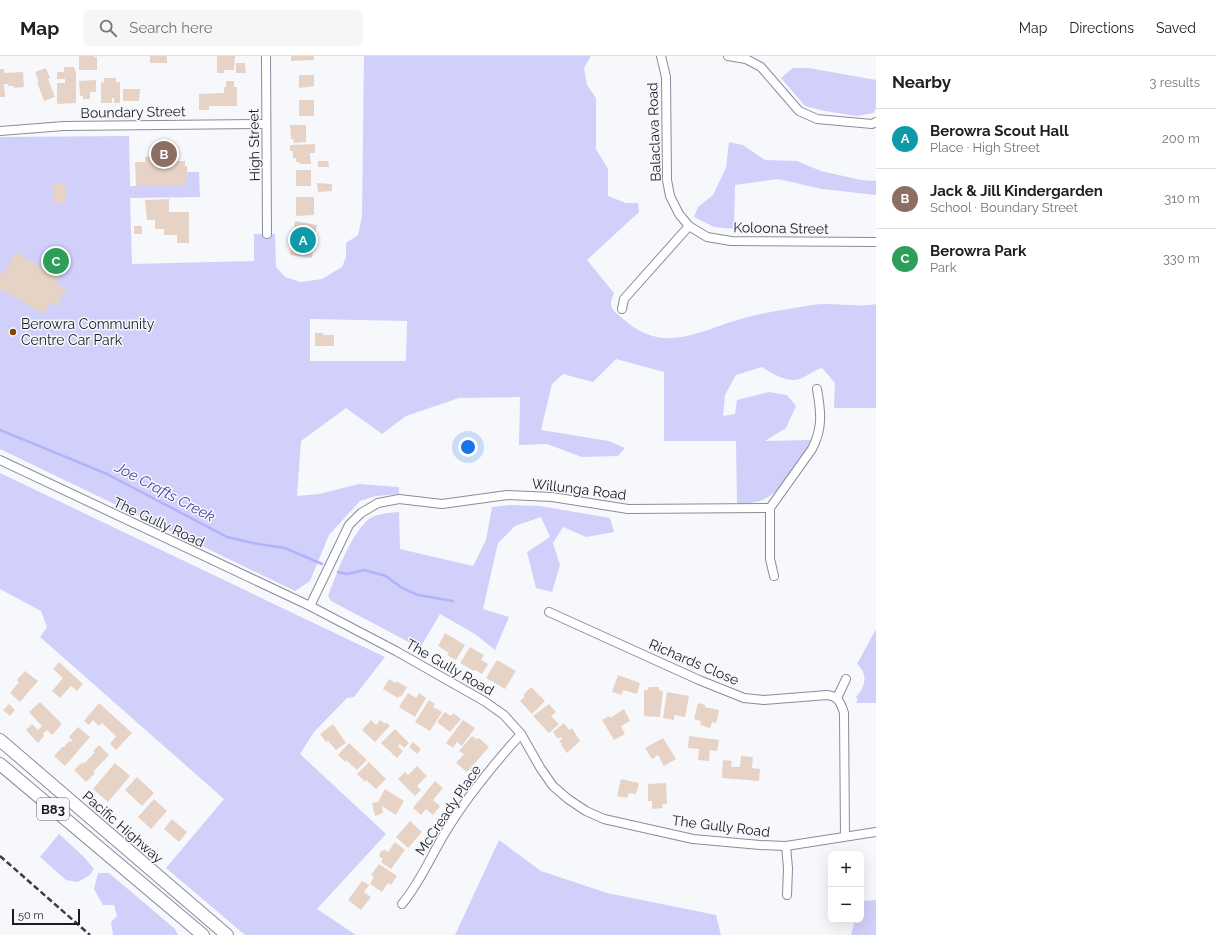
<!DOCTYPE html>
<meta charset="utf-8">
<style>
body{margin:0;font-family:Raleway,sans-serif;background:#f6f6f6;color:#202124}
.controls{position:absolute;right:12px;bottom:12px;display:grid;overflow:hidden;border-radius:8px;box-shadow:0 4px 16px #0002}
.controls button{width:36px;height:36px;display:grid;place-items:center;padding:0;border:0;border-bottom:1px solid #e0e0e0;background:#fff;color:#202124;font:20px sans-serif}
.scale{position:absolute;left:12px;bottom:10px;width:68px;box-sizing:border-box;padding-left:4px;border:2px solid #1b1b22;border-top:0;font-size:11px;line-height:14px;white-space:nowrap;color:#1b1b22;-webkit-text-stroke:3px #f7f8fc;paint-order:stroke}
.you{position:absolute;left:468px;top:391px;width:14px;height:14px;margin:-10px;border:3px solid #fff;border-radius:50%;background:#1a73e8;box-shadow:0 0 0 6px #1a73e833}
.badge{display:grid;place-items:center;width:26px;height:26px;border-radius:50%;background:#814500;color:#fff;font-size:13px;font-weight:700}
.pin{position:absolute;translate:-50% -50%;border:2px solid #fff;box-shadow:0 1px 4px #0006}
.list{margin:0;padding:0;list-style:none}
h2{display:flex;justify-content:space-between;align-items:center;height:52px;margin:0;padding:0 16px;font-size:17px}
h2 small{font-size:13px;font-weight:400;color:#757577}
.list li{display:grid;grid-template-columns:26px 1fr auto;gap:12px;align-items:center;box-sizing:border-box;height:60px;padding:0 16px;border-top:1px solid #e0e0e0}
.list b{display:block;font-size:15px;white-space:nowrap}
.list p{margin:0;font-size:13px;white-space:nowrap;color:#757577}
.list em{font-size:13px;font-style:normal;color:#757577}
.icon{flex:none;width:22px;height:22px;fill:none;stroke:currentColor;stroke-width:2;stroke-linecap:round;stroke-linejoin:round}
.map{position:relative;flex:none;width:876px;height:879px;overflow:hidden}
header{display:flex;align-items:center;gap:24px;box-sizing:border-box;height:56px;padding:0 20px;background:#fff;border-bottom:1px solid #e0e0e0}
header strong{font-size:19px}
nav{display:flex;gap:22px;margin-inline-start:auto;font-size:14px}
.search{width:280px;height:36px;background:#f6f6f6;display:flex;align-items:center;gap:10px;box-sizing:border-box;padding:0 14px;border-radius:8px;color:#757577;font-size:15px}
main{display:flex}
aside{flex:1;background:#fff}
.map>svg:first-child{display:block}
</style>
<header>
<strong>Map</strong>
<div class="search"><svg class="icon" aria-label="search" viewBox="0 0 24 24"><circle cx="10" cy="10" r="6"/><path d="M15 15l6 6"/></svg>Search here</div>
<nav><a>Map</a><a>Directions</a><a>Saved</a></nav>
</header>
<main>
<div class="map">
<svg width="876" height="879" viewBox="0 0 876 879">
<rect width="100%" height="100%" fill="#f7f8fc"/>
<g fill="#d0d0fb" fill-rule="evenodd">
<path d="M364,0H591L584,12L587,29L596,42V93L608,113V140L626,147H638L639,156L587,204L614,237C608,251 611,253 622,262C664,300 697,275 744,262C766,256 790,253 812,249C834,246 855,252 876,248V352H834L835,327L822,312C813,314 807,321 799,323C787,327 771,317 762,311L736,319L725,339L723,360L735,358L737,344L769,336L787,339L796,350L786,372L765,385L811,384L807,392L777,434C765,446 753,447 737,448L736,385H664V316L616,303L593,326L563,318L552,328L541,374L609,385L625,392L618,400L582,401L547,388L519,389L520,341L459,342L406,360L382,378L346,352L301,385L297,440L319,438L359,428L399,431V438L376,440L360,445L329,479L310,525L295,535L0,393V81L129,80L130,130H185V122H188V116H199L200,141L130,142L132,208L254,205V178H275L276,211L285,221L301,226L322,223L342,211L346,201V187L358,179L362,160ZM310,263L407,265L406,305H310Z"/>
<polygon points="793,12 809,12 876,24 876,52 874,57 856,60 825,55 805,50 781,22"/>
<polygon points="729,86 743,89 765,104 797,105 821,115 861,124 876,125 876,139 822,133 778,123 735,129 734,173 714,171 694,161 698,151 713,139 726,112"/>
<polygon points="0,417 385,601 354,641 347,642 314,676 300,698 386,778 317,853 356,879 245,879 166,812 224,743 40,581 47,571 41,555 0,533"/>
<path d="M511,449L540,450L610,462L614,476L586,481L563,471L553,487L560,509L552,536L536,532L527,496L550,481L541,461L515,470L498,487L483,553L509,561L495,594L475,578L440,558L420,592L331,545L328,540C337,517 350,479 369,463C378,457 389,457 399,456L400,493L473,510L486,484L492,451Z"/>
<path d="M876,573V647H856L858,643L856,641C865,631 869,619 857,608Z"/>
<polygon points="59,778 84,801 94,813 90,819 78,826 66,824 40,801"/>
<polygon points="499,784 541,815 607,837 716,859 721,879 455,879"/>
<polygon points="98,817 109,817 175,873 178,879 113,879 111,866 117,860 114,849 103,849 94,833"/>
<polygon points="876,844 876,879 851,879 855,864 861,864 861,845"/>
</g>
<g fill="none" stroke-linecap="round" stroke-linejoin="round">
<g stroke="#b3b2fa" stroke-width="2.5">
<polyline points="0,374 107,418 227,481 253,487 285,492 322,508"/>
<polyline points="338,516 347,518 364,514 386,520 402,532 418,539 453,545"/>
</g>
</g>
<g fill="#e6d3c6">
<polygon points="79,0 94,0 94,1 97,1 97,14 79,14"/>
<rect x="150" y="0" width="17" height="7"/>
<polygon points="217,0 235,0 234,14 224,14 224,17 217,17"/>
<polygon points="291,0 314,0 314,4 291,5"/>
<polygon points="236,7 245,7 246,17 236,17"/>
<polygon points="64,11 74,11 76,16 76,47 57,48 57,27 65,27 65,23 57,23 57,16 64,16"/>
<polygon points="46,12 50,22 48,23 55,41 44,45 37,26 39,26 35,16"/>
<polygon points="0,13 4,13 4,17 23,16 24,31 14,32 14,30 8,30 8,28 4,28 5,41 0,41"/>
<polygon points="299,19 314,19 314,30 299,32"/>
<polygon points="104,22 116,22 116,26 120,26 120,47 114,47 114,42 112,42 112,47 101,47 101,26 104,27"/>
<polygon points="96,24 96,36 90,36 90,43 83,43 83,40 80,40 79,25"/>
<polygon points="226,25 234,25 234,31 237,31 237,50 209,50 209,54 199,54 199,38 224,37 224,31 226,31"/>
<polygon points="123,33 140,33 139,45 123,45"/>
<rect x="299" y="44" width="15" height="16"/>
<polygon points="290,69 306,69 306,86 294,87 293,83 291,83"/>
<polygon points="315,88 315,97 310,97 311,108 300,108 299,106 296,106 296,102 293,102 293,95 290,95 290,89"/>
<polygon points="174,100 174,105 185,105 185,110 187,110 188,122 185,122 185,130 136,130 135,106 145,106 145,101"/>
<polygon points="318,105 328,105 329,111 318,111"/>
<rect x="296" y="114" width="15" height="16"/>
<polygon points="317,127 332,128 332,135 318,136"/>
<rect x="54" y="128" width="11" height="20"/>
<polygon points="296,141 314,141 314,159 296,160"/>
<polygon points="169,143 169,156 189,156 189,187 177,187 177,179 164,179 164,173 155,173 155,164 147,164 145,144"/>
<polygon points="295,165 317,169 312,202 290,199"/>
<rect x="134" y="170" width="8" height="8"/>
<polygon points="15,196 59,221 56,227 66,233 57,250 51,246 44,258 0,233 0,216 4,218"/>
<polygon points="315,277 323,277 323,279 334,279 334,290 315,290"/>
<polygon points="445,577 465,589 456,604 447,599 449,597 438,590"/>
<polygon points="470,591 484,599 481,604 488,608 482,618 475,614 474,615 460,607"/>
<polygon points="497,604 516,615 505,633 486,622"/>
<polygon points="59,606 83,628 77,635 71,630 60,642 52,635 63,622 53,613"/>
<polygon points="25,615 38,625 20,646 10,637 19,626 17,624"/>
<polygon points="618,619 640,627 637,638 623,634 622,639 612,636"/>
<polygon points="389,623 395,627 396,625 407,631 401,641 400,640 398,642 383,633"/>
<polygon points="531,631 545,645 532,658 520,645 525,640 523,639"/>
<polygon points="649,631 659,631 659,634 663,635 660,661 644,660 644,634 648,634"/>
<polygon points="667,636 689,640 685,661 674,659 674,664 663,662"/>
<polygon points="408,637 416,642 419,637 426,642 415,661 399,651"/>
<polygon points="429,644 435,648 433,651 442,656 430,675 415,666"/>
<polygon points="40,646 62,668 52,679 47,674 43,678 44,680 38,687 26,674 32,668 38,674 42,670 29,656"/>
<polygon points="99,647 132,677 116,694 110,688 116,680 102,667 99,670 93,664 89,669 84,665"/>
<polygon points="698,647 705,649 705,651 719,654 716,667 712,666 710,672 700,669 701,665 694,663"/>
<polygon points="9,648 15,654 10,660 3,654"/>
<polygon points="549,648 556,656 551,660 559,668 549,677 533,660"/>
<polygon points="624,653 630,665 621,670 625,678 614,684 602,664 609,660 610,662"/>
<polygon points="445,656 451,660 453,657 461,663 450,676 437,666"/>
<polygon points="371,664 376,669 380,664 384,667 387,667 390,670 375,686 362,674"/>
<polygon points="463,664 475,672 462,690 457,686 453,692 446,687"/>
<polygon points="564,667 569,674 572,672 580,685 567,697 561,689 562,688 559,685 562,683 561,681 558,683 553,676"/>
<polygon points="333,668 346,687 336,694 328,685 326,686 320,678"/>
<polygon points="78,671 90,681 65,710 54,700 62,691 64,691 69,685 71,686 72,684 69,681"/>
<polygon points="395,673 409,687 404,692 400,688 398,690 403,695 397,702 381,687"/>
<polygon points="472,680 476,683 479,682 489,691 467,716 456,707 464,698 459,695"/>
<polygon points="689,680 719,684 717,695 710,694 709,705 698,704 699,693 688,692"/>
<polygon points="663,682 676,703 664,710 658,699 652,703 645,692"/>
<polygon points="413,686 421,693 417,698 409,691"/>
<polygon points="349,687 367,704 357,714 346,704 345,706 338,699"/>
<polygon points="99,689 109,699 93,716 95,717 86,726 74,714 81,707 82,708 84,706 85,707 95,696 93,695"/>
<polygon points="741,700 753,701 752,712 760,713 759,725 722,722 723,704 732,705 731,711 740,711"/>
<polygon points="369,706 386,723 376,733 366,724 365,726 357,718"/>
<polygon points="115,707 130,720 108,746 93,733"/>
<polygon points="417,710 427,720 417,730 421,734 415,740 398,723 405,716 408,719"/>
<polygon points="137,721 154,737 142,750 125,734"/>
<polygon points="621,723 639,727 636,738 629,737 627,742 617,740"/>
<polygon points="435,725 443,732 433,744 440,750 433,759 426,753 421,759 413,752"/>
<polygon points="666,727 667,748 662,748 663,752 652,753 652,745 648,745 648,728"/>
<polygon points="385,733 404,745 396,759 382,750 383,756 381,758 375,760 372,747 378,746"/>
<polygon points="154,743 167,755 151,773 138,761"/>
<polygon points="172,763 187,776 179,786 164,773"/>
<polygon points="410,765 422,776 408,792 396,781"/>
<polygon points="395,786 405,794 391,813 381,806 383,803 379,800 381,795 385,794 388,796"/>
<polygon points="379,808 397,820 391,829 388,827 382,836 370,828 374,821 371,819"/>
<polygon points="362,825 369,829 364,836 371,841 361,854 348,844"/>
</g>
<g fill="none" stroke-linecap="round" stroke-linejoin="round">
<g stroke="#8b8b9e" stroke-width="10">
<g id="street">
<polyline points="266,0 267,178"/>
<polyline points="661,0 666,21 667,124 670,140 679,158 689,170 707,181 731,185 876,186"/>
<polyline points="728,0 746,3 761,11 799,55 817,63 872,68 876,66"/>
<polyline points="0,75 64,70 266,68"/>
<polyline points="622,253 624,243 689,170"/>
<polyline points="0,404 310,550 396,595 484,645 504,659 521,678 541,713 553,730 568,743 586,755 604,763 693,783 760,789 786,790 876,776"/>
<polyline points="770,452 770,503 774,520"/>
<path d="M310,550L349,469L361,457L378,447L399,443L442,448L507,439L552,441L628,453L770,452L812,393C823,372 821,356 817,333"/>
<path d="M549,556L699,624L744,642L764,644L827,639C838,640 841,647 844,657L845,780"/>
<polyline points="837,642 846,623"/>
<polyline points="786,790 788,812 787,839"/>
<path d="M402,848C421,826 432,797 448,772C469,738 494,708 521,678"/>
</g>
</g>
<g stroke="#8b8b9e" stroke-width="14">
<g id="primary">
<polyline points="0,684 227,879"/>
<polyline points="0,708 203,879"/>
</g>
</g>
<use href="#street" stroke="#fff" stroke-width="8"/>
<use href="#primary" stroke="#fff" stroke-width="12"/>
<polyline stroke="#3d3d43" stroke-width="2.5" stroke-dasharray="6 3" stroke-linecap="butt" points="0,800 90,879"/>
</g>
<circle fill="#814500" stroke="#f7f8fc" stroke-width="1.5" cx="13" cy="276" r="4"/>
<g text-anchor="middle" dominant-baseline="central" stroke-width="3" stroke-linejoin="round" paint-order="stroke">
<rect fill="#f7f8fc" stroke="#5d5d63" stroke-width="1" x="37" y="742" width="32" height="22" rx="3"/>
<g font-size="13" font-weight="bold" fill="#1b1b22">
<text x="53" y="753">B83</text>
</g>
<g font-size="14" fill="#1b1b22" stroke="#f7f8fc">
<text transform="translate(133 56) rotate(-1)">Boundary Street</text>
<text transform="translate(654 76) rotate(-92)">Balaclava Road</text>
<text transform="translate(254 89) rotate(-91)">High Street</text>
<text transform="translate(781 172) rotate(1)">Koloona Street</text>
<text transform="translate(579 433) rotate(7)">Willunga Road</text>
<text transform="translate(159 466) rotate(25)">The Gully Road</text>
<text transform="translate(694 606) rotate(23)">Richards Close</text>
<text transform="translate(450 611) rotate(30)">The Gully Road</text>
<text transform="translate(448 754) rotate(-56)">McCready Place</text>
<text transform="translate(721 770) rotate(7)">The Gully Road</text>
<text transform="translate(123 771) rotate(41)">Pacific Highway</text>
</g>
<g font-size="14" fill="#1b1b22" stroke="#f7f8fc" text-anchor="start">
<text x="21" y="268">Berowra Community<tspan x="21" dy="16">Centre Car Park</tspan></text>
</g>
<g font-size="15" font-style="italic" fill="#4f41a5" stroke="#f7f8fc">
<text transform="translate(165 436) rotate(28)">Joe Crafts Creek</text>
</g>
</g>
</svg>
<div class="controls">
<button>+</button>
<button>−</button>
</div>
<div class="scale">50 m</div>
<div class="you"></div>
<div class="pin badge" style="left:303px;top:184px;background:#0f9aa8">A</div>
<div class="pin badge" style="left:164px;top:98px;background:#8d6e63">B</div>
<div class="pin badge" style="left:56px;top:205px;background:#2e9e5b">C</div>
</div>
<aside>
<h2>Nearby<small>3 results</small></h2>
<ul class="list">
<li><span class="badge" style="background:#0f9aa8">A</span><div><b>Berowra Scout Hall</b><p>Place · High Street</p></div><em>200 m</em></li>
<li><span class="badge" style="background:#8d6e63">B</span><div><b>Jack &amp; Jill Kindergarden</b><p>School · Boundary Street</p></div><em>310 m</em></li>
<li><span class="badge" style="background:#2e9e5b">C</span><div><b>Berowra Park</b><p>Park</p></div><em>330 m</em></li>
</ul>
</aside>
</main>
